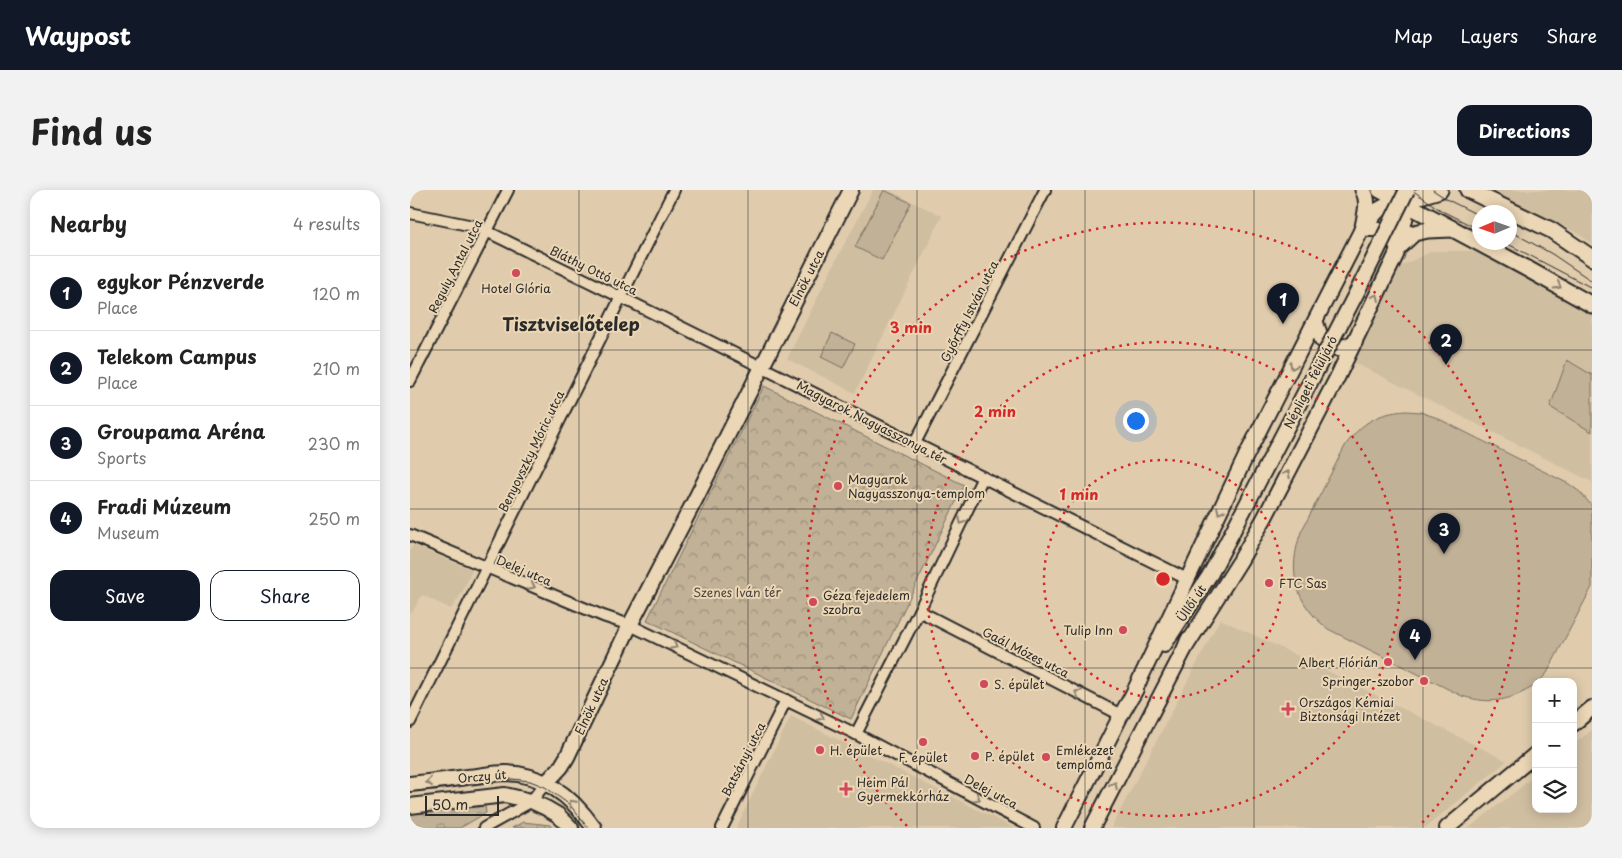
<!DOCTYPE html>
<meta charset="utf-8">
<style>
body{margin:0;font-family:"Playpen Sans",sans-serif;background:#f2f2f2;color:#222}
.controls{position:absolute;right:15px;bottom:15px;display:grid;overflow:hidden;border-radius:10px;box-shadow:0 2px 12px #0003}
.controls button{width:45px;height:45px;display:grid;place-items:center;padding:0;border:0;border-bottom:1px solid #e0e0e0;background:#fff;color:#222;font:25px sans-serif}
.compass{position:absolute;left:1062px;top:15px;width:45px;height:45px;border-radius:50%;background:#fff;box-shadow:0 2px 12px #0003;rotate:268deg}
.scale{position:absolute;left:15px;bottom:12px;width:74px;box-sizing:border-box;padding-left:5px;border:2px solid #2b2b2b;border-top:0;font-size:14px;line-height:18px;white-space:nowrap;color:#2b2b2b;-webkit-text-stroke:4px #ebd6b5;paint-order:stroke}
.you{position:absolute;left:725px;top:230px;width:18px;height:18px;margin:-12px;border:4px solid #fff;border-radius:50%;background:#1a73e8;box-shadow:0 0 0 8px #1a73e833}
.badge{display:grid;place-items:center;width:32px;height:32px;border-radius:50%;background:#111827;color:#fff;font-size:16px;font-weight:700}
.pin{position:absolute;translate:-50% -41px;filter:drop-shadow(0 1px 2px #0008)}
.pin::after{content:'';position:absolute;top:26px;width:18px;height:15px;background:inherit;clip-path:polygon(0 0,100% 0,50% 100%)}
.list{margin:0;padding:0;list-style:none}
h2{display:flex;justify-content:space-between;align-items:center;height:65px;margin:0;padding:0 20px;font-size:21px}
h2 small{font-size:16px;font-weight:400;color:#767676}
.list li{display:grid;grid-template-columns:32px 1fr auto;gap:15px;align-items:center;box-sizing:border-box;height:75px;padding:0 20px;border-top:1px solid #e0e0e0}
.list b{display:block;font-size:19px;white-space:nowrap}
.list p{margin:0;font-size:16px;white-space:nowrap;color:#767676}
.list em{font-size:16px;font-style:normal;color:#767676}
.actions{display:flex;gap:10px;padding:15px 20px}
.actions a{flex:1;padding:11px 0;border:1px solid #111827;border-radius:15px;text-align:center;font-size:18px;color:#111827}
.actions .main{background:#111827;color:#fff}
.icon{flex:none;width:28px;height:28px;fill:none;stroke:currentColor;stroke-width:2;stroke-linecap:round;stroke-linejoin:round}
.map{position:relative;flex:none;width:1182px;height:638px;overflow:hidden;border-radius:15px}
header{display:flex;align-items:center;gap:30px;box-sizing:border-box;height:70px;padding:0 25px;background:#111827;color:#fff}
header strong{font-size:24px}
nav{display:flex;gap:28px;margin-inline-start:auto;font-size:18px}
.intro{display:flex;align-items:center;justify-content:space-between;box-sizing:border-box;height:120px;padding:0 30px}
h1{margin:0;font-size:35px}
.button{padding:12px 22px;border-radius:15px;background:#111827;color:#fff;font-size:18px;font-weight:700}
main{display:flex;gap:30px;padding:0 30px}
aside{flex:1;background:#fff;border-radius:15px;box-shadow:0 2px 12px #0003}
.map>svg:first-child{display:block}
</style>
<header>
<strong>Waypost</strong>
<nav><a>Map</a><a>Layers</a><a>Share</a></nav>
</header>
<div class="intro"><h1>Find us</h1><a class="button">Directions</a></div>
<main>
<aside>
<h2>Nearby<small>4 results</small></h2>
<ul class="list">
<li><span class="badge">1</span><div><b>egykor Pénzverde</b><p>Place</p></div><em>120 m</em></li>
<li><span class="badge">2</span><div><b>Telekom Campus</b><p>Place</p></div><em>210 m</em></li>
<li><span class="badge">3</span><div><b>Groupama Aréna</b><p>Sports</p></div><em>230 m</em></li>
<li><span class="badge">4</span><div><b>Fradi Múzeum</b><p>Museum</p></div><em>250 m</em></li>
</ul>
<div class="actions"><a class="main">Save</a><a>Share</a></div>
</aside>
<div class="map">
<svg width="1182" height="638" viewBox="0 0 1182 638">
<defs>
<pattern id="park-crowns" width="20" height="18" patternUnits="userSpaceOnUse" patternTransform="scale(1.25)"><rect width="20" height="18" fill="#c1b197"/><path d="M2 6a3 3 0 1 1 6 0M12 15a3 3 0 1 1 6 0" fill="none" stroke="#9d907b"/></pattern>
</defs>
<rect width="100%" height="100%" fill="#e0ccad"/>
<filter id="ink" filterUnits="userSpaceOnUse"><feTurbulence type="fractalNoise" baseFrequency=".02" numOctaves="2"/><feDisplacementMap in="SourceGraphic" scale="10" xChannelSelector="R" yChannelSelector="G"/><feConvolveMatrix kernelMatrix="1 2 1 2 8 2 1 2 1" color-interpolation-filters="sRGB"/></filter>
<g filter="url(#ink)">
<g fill="#d0bea1">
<polygon points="463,0 478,0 532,26 445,203 377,169 428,66"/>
<polygon points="1080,0 1182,0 1182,54 1169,44"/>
<polygon points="1022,61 1071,61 1182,119 1182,292 943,172 991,76"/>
<polygon points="3,355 62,380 52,403 41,419 12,405 2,423 0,422 0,360"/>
<polygon points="810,429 888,466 1097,571 1015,638 701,638"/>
<polygon points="381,526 449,560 604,638 326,638"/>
<polygon points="1182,540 1182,638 1059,638 1126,585 1126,619 1163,619 1163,555"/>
</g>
<g fill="#c1b197" stroke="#766e61">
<polygon points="474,0 501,13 472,70 445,57"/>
<polygon points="422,143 445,154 433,178 411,167"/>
<polygon points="1157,170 1182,185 1182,242 1140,217"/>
<path d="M996,221L1010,222L1025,227L1159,294L1170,302L1182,316V397L1137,483L1129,492H1126V495C1100,511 1081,515 1052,506L918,439C885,413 877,382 891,342L935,256C951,233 967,223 996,221Z"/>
</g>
<g fill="url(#park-crowns)" stroke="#766e61">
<polygon points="354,196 554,295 441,529 237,430"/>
<polygon points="75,616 76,623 50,638 0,638 0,624"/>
<polygon points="113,632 140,635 142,638 102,638"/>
</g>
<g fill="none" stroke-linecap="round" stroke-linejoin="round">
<g stroke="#2b2b2b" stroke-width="14">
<g id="street">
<polyline points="0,23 68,37 245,124 777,389"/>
<polyline points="0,191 98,0"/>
<polyline points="505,253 635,0"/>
<polyline points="0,345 193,426 220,435 446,544 624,638"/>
<polyline points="509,421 711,525"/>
<polyline points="0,532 264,0"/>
<polyline points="446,544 509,421 573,287"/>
<polyline points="74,638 115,615 121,611 136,593"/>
<polyline points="312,638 376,510"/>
</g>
</g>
<g stroke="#2b2b2b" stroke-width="18">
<g id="secondary">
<polyline points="906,133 912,150 929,159 945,152"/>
<polyline points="754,455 801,383"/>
<path d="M722,506L836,266L952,39C973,38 977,41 988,58L986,65L927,188L855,327L830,371L775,458"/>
<polyline points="1163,534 1182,518"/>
<polyline points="136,593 151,577 157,567 220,435 285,310 441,0"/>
<path d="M0,594C19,592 38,590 57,587C70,586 83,583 96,583C134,584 163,608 184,638"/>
<polyline points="0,616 95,605 121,611 136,618 148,625 161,638"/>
<polyline points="654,638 711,525 726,499"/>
<polyline points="682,638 775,458 778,450"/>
<polyline points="1037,638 1126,564"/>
</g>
</g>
<g stroke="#2b2b2b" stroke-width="19">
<g id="primary">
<polyline points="970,0 1114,77 1182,115"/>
<polyline points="1058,0 1141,40 1182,68"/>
<path d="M953,37C955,25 960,12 953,0"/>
<polyline points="952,39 967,21 976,16 1030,0"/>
<polyline points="988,58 1004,43 1018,40 1042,39"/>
<polyline points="988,58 995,27 994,6"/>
</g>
</g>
<use href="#street" stroke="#ebd6b5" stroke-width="10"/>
<use href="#secondary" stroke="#ebd6b5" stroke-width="14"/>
<use href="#primary" stroke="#ebd6b5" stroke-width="15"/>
<g stroke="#2b2b2b" stroke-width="1">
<polyline points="1002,0 1032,21 1070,40"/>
<polyline points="1023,0 1038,10 1070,26"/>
<polyline points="1100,41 1142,64 1182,91"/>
<polyline points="1094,52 1182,98"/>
<polyline points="0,602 102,589 120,591 135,597 160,615 178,638"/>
</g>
<g stroke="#2b2b2b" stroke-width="18" stroke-linecap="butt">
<polyline id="secondary-bridge" points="801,383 948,100 997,0"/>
</g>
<use href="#secondary-bridge" stroke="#ebd6b5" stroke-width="14"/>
</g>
<defs><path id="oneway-chevron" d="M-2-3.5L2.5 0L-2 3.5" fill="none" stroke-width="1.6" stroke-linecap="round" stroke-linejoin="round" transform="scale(1.25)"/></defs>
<g stroke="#8b8070">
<use href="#oneway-chevron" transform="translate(1148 96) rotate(30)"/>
<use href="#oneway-chevron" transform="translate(966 107) rotate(-65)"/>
<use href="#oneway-chevron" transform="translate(883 176) rotate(117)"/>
<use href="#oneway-chevron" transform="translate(877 284) rotate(-62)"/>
<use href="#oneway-chevron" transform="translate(810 321) rotate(116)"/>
<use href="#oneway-chevron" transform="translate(552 331) rotate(115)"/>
<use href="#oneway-chevron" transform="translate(122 396) rotate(23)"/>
<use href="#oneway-chevron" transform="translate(264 456) rotate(26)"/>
<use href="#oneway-chevron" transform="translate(668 503) rotate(-153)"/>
<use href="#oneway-chevron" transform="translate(411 527) rotate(26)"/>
<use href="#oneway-chevron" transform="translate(19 592) rotate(173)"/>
<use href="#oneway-chevron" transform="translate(704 595) rotate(-63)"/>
<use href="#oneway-chevron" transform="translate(567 608) rotate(28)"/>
<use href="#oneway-chevron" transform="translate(162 613) rotate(-134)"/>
</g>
</g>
<path fill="none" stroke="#2b2b2b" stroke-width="1" stroke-opacity="0.55" d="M169,0V638M338,0V638M507,0V638M675,0V638M844,0V638M1013,0V638M0,160H1182M0,319H1182M0,478H1182"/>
<g fill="none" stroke="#d62828" stroke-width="2.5" stroke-dasharray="2.5 5">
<circle cx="753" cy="389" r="119"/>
<circle cx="753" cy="389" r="237"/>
<path d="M497 636A356 356 0 1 1 1009 636"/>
</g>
<g fill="#d1495b" stroke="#ebd6b5" stroke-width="2">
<circle cx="106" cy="83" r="5"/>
<circle cx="428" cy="296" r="5"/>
<circle cx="859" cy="393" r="5"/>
<circle cx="403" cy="412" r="5"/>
<circle cx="713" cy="440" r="5"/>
<circle cx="978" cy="472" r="5"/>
<circle cx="1014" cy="491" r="5"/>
<circle cx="574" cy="494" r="5"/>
<path d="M875.5 511.5h5v5h5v5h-5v5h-5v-5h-5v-5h5z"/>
<circle cx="513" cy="552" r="5"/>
<circle cx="410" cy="560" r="5"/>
<circle cx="565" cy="566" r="5"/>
<circle cx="636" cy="567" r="5"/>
<path d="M433.5 591.5h5v5h5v5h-5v5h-5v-5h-5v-5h5z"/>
</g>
<g text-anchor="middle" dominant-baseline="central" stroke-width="4" stroke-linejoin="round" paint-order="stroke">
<g font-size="12" fill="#2b2b2b" stroke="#ebd6b5">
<text transform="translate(45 76) rotate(-63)">Reguly Antal utca</text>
<text transform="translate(184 80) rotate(26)">Bláthy Ottó utca</text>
<text transform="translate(396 88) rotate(-63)">Elnök utca</text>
<text transform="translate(559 121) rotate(-63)">Győrffy István utca</text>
<text transform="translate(900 192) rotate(-63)">Népligeti felüljáró</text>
<text transform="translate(462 232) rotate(27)">Magyarok Nagyasszonya tér</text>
<text transform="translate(121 261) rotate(-64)">Benyovszky Móric utca</text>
<text transform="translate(114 380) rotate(23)">Delej utca</text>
<text transform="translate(781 413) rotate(-56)">Üllői út</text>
<text transform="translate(616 462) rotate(27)">Gaál Mózes utca</text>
<text transform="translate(181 516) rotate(-65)">Elnök utca</text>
<text transform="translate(333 569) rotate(-63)">Batsányi utca</text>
<text transform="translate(72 586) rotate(-5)">Orczy út</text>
<text transform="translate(581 601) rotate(28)">Delej utca</text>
</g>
<g font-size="12" fill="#2b2b2b" stroke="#ebd6b5" text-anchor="start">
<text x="106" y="98" text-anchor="middle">Hotel Glória</text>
<text x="438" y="289">Magyarok<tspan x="438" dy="14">Nagyasszonya-templom</tspan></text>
<text x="869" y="393">FTC Sas</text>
<text x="413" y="405">Géza fejedelem<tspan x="413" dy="14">szobra</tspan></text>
<text x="703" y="440" text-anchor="end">Tulip Inn</text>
<text x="968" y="472" text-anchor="end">Albert Flórián</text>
<text x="1004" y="491" text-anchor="end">Springer-szobor</text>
<text x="584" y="494">S. épület</text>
<text x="889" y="512">Országos Kémiai<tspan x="889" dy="14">Biztonsági Intézet</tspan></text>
<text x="420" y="560">H. épület</text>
<text x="646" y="560">Emlékezet<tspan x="646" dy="14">temploma</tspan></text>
<text x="575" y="566">P. épület</text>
<text x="513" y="567" text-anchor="middle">F. épület</text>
<text x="447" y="592">Heim Pál<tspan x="447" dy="14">Gyermekkórház</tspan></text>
</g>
<g font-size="12" fill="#494641" stroke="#ebd6b5">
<text x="327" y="402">Szenes Iván tér</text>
</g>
<g font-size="18" font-weight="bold" fill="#2b2b2b" stroke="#ebd6b5">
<text x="161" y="133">Tisztviselőtelep</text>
</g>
</g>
<circle cx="753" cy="389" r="8" fill="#d62828" stroke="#ebd6b5" stroke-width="2.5"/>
<g font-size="15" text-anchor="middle" font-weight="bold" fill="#d62828" stroke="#ebd6b5" stroke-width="4" stroke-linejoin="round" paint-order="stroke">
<text x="501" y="143">3 min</text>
<text x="585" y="227">2 min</text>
<text x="669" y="310">1 min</text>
</g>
</svg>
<div class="controls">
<button>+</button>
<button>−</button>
<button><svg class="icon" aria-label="layers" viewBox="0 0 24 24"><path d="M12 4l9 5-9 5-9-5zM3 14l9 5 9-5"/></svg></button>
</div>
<svg class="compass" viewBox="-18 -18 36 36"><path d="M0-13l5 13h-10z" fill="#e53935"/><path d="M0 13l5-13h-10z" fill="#767676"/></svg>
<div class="scale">50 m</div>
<div class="you"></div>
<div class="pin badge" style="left:873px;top:134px">1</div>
<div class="pin badge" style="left:1036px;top:175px">2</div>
<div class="pin badge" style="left:1034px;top:364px">3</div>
<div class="pin badge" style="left:1005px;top:470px">4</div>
</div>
</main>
